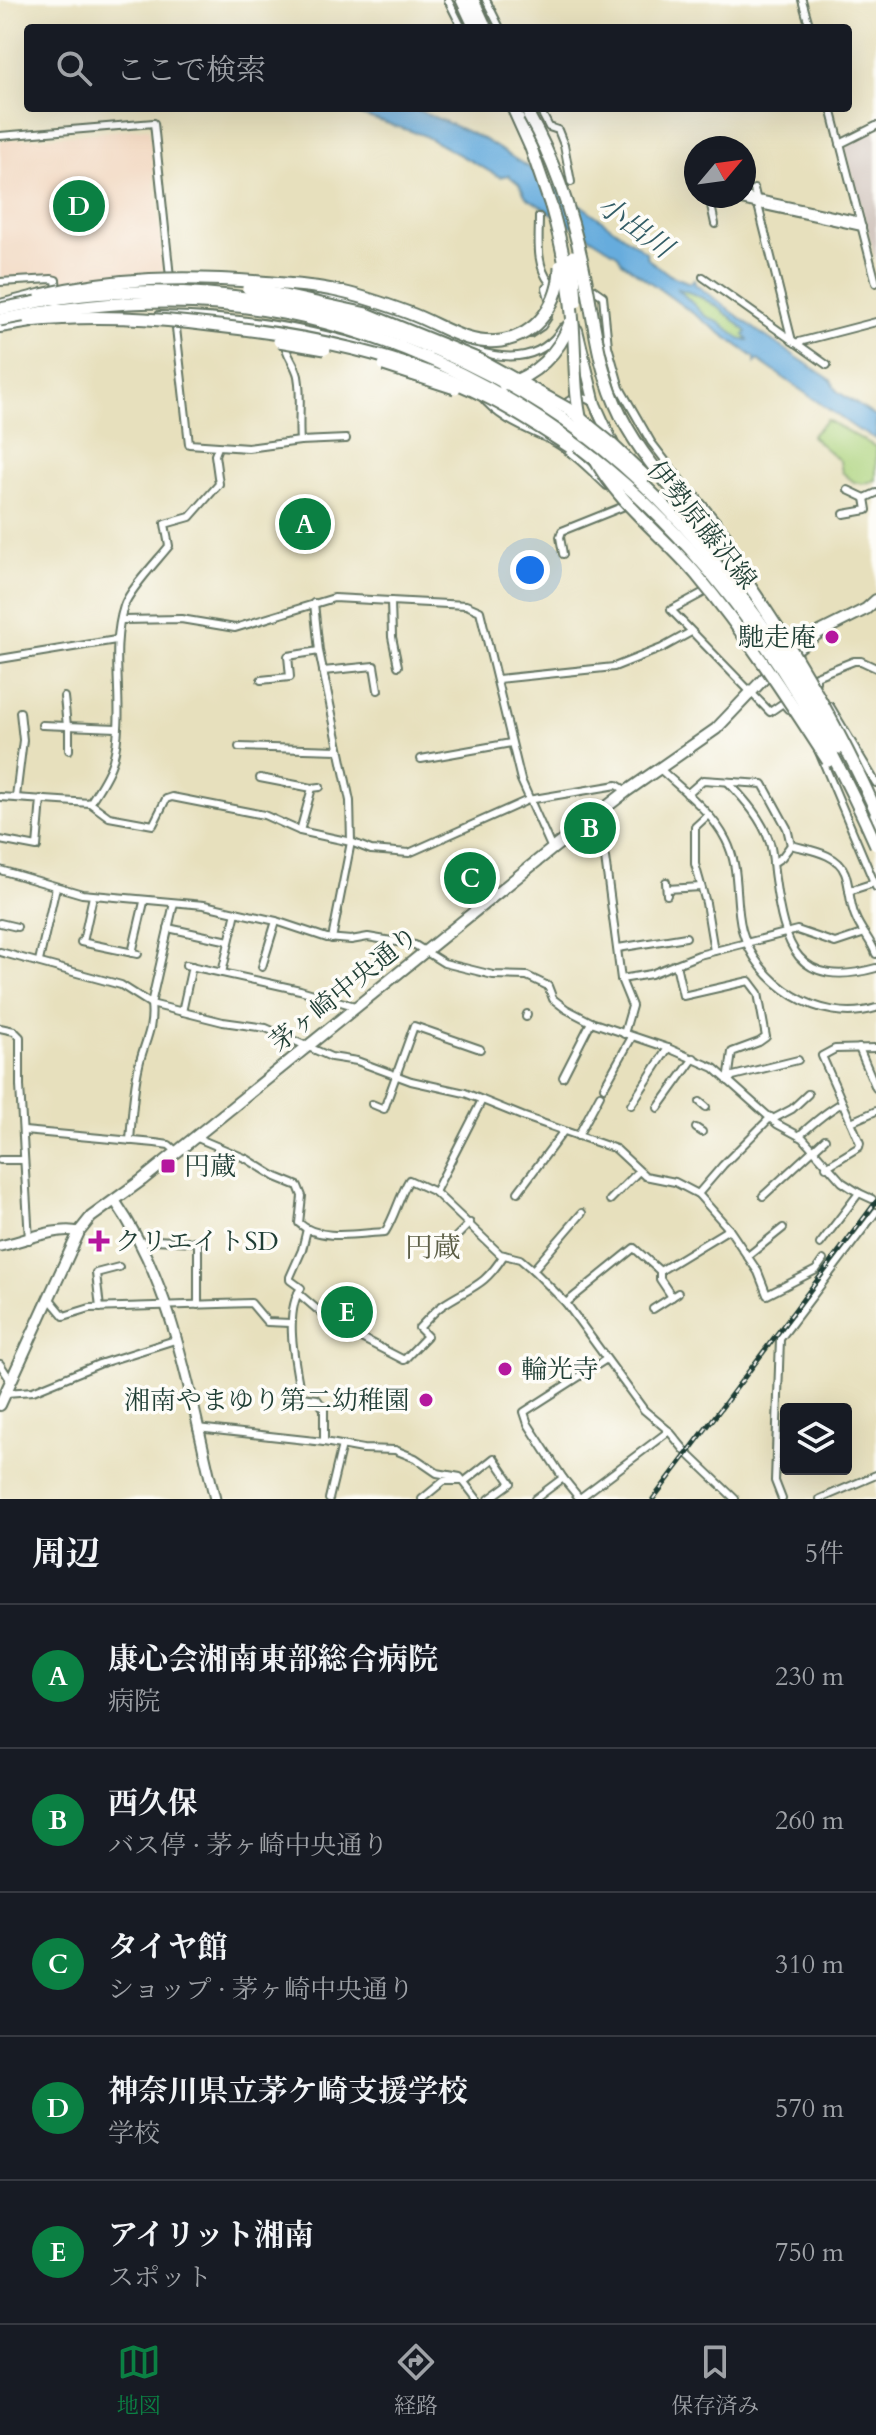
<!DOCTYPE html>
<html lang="ja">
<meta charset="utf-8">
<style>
body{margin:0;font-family:Cardo,"Noto Serif JP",serif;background:#242831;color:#f1f3f6}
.controls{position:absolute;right:24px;bottom:24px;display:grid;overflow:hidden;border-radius:8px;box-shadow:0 8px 32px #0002}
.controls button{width:72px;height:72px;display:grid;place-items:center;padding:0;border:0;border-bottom:2px solid #363941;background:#171b24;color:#f1f3f6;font:40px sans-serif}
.compass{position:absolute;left:684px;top:136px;width:72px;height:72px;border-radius:50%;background:#171b24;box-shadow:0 8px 32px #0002;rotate:61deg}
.you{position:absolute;left:530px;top:570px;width:28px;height:28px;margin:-20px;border:6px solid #fff;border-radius:50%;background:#1a73e8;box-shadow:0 0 0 12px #1a73e833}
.badge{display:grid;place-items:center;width:52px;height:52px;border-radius:50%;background:#0b8043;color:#fff;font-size:26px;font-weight:700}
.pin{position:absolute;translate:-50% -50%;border:4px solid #fff;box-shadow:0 2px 8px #0006}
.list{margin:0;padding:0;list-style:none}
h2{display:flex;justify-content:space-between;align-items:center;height:104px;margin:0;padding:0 32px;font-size:34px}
h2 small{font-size:26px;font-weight:400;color:#9ea1a6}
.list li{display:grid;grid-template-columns:52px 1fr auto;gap:24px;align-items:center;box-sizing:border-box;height:144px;padding:0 32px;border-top:2px solid #363941}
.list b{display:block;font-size:30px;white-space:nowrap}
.list p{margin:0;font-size:26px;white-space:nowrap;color:#9ea1a6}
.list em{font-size:26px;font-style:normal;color:#9ea1a6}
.icon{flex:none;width:44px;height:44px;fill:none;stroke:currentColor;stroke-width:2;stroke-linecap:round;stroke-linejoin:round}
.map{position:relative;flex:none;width:876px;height:1499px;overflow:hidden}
.search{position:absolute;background:#171b24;box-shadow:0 8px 32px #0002;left:24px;right:24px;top:24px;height:88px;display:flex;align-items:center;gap:20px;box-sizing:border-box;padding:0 28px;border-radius:8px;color:#9ea1a6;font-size:30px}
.sheet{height:824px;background:#171b24}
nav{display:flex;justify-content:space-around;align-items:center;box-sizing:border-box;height:112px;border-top:2px solid #363941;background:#171b24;font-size:22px;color:#9ea1a6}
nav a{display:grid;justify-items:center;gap:4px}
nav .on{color:#0b8043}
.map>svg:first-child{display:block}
</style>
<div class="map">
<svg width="876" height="1499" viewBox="0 0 876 1499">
<rect width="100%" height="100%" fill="#fdfcf7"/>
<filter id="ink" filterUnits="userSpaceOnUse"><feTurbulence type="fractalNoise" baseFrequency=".0125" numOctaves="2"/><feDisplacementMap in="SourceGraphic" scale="16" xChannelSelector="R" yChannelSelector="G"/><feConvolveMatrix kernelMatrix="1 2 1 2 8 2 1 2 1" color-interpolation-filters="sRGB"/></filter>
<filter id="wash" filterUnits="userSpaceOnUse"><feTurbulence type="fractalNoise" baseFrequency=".006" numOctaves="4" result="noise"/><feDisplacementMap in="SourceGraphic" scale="32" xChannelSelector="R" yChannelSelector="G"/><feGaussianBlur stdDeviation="1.8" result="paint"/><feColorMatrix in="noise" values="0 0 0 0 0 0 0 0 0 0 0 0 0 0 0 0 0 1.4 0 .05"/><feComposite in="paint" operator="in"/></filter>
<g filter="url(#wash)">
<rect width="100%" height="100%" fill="#e7e0bd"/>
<polygon fill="#f1d5bd" points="147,128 149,129 164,271 102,275 62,281 59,274 3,278 0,276 0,141"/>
<polygon fill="#cec1ba" points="876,131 876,262 845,147"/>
<g fill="#acd37d" stroke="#668858" stroke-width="2">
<path d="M678,289C705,295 728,314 748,332V340L742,341L720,323L705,316Z"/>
<polygon points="827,420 876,447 876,480 863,484 854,482 842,472 840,461 811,436"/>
</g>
<path fill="#66acdd" stroke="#427488" stroke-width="2" fill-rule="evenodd" d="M339,108H412L446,122L483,139L528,167L646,252L648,259L670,275L690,283L694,279L695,284L759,332L831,380L837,391L876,417V439L858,430L758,360L755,363V358L622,262L617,254L526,197L519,184L508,175L500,177L423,135ZM678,289C704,295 728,313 747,332L744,335L748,340H742L720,323L705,316Z"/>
</g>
<g filter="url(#ink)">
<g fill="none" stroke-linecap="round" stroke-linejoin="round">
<g stroke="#657664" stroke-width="10">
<g id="street">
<polyline points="448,0 462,28"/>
<polyline points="486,0 500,28"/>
<polyline points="802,0 810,28"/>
<polyline points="539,108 549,127 558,130 564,145 571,182"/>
<polyline points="831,108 876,283"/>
<polyline points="0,136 154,123 170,277"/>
<polyline points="840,144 876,126"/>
<polyline points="754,189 792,341"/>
<polyline points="709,196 715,224"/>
<polyline points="718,196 862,227"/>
<polyline points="744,196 860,221"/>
<path d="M539,217C539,239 535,264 550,283"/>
<polyline points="703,277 827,365"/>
<polyline points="0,282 52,279 56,280 57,289"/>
<polyline points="593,289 603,296 608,346 620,388 651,442 681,481 682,499"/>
<path d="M312,291C342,300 372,308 401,319C436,333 479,360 518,356C538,354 553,343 563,327"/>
<polyline points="550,302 546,288 555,281"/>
<polyline points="0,303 43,292"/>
<path d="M159,315C250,316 340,333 425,365"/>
<polyline points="175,319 189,444 248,448 300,441 346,439"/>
<polyline points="0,329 32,324"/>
<polyline points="530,334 542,326 548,317"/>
<path d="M284,340C285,354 295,363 298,376C302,398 298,419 300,441"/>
<polyline points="795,343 876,322"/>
<polyline points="484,384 492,384 545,414"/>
<path d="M481,396C498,418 524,428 548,439C570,449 590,470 607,486"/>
<path d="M563,406C573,395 584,395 595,404"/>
<polyline points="848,490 865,498 876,493"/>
<polyline points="683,491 693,493 728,535 732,554"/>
<polyline points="844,514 867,510 865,498"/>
<polyline points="701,515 720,538"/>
<polyline points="563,554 560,537 562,531 627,505"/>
<polyline points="708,590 671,610 770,712 783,703 788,709"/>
<polyline points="391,601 392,637 398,666"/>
<polyline points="314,603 319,651 350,801 351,842 332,939"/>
<polyline points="122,620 181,619 235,628 334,598 466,605 480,611 521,780 552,849"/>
<polyline points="0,659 116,640"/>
<polyline points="323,671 374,666 378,690"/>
<polyline points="498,679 614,667 662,648 691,632"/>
<polyline points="261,680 290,677 288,656 319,651"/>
<polyline points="810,685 816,682 816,676 854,661 861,661 876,668"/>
<polyline points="64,697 67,726"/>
<polyline points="830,706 876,783"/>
<polyline points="42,725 117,728"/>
<polyline points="239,747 338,750"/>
<polyline points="69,750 69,726"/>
<polyline points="819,752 876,887"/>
<polyline points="421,759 511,743"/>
<path d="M660,769C682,790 712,812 726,840C741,869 734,899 742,930C757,984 820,1025 876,1008"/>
<polyline points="260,778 312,788 320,787"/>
<path d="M728,782C745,800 762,819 770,843C773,854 773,867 775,879C784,946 797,990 876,968"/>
<path d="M687,794L703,780L763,784L787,828L791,845C808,850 838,853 845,873C850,886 849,902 855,916C860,930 871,940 876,954"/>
<path d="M0,797L90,803C98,790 109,775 113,760C127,709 108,655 124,606C129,590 158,560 169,546L165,524L190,517L219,484L215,455L218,447"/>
<polyline points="16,797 23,740 20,712"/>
<polyline points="90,803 109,817 153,825 166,799 172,797 264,815 300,831 351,842 371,850 409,853 528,800 617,785 627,791"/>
<polyline points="708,815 695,827 695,864 706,903 714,951"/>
<polyline points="300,831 312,788"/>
<polyline points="572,834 581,839 598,840 604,850 621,979 632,1006 624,1034"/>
<polyline points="0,840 37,847 41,799"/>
<polyline points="773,863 782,857 791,845"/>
<polyline points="0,870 82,894 204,905 276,921 327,938 351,940 368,937 415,945 444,963 493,975 527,976 548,986 553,999 566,1009 591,1022 668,1048 714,1068 777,1124 803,1138 842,1182 859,1193 820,1244"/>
<polyline points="666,882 667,895"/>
<polyline points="667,889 701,887"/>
<polyline points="849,891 874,883"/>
<polyline points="0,923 17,927"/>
<polyline points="168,928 229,941"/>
<polyline points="81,942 138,954"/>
<polyline points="83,942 93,896"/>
<polyline points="618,948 686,937"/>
<polyline points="0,952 121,985 151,1004 223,1022 266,1028 331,1057 357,1061 411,1081 465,1093 522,1116 616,1149 645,1176 675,1182 698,1194 729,1229 758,1272 767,1295 816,1270 823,1260"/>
<polyline points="132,953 144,902"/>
<polyline points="39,961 56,887"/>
<polyline points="676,964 683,996 749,981 758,993 766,1037 759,1042 732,1052 728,1081"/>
<polyline points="186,965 300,990 358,1007"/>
<polyline points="262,967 276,921"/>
<polyline points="222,973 236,912"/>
<polyline points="621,979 651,974 699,955 797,930 835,943 862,934"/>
<polyline points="182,1012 192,966"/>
<polyline points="526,1017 527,1014"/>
<polyline points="0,1028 14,1031 20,1037 20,1086 29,1240"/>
<polyline points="859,1048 876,1088"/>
<polyline points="563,1077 591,1022"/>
<polyline points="728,1081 733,1076 798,1060"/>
<polyline points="604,1087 632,1037"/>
<polyline points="700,1102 706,1107"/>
<polyline points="372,1104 384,1109 414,1026 480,1049"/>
<polyline points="631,1105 668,1048"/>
<polyline points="658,1108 694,1058"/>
<polyline points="773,1119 792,1109 808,1094"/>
<polyline points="851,1122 822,1056 835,1049 876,1048"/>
<polyline points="696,1128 702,1132"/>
<polyline points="24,1131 155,1143 169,1145 177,1152"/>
<polyline points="578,1136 600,1095"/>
<path d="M799,1136C812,1124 827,1111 842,1103"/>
<path d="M195,1137L247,1159L276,1177L298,1186L302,1196L299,1223C319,1242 360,1233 385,1232C395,1216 399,1197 409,1180L435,1192L500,1254L520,1259L533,1270L566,1303L644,1410L669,1431L687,1453L735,1499"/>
<path d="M130,1141C132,1116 133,1090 139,1065C144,1042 154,1030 151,1004L174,903"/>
<polyline points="0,1160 23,1160"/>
<polyline points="826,1167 859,1147 860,1143 851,1122 876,1111"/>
<polyline points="435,1192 482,1100"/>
<polyline points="518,1192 563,1132"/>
<polyline points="859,1193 872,1199"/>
<polyline points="698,1194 723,1165 771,1117"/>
<polyline points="763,1196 825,1139"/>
<polyline points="610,1200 639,1171"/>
<path d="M307,1229L302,1250L290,1277V1280L301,1288C283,1314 296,1366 301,1397L317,1399L324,1409V1442"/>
<polyline points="139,1244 154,1240 198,1242 198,1305"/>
<polyline points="439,1254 470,1223"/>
<polyline points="748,1256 783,1228"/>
<polyline points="533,1270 582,1213"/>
<polyline points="660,1271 660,1279 672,1297"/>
<path d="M298,1293L334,1324L404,1360L427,1336L419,1328C427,1320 434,1311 443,1305C472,1286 484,1287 504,1255"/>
<polyline points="49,1298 64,1316 90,1308 251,1303 267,1322 290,1323"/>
<polyline points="566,1303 634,1248 660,1271 729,1229"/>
<polyline points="100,1308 96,1273 119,1267"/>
<polyline points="653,1309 678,1293"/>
<polyline points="0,1364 11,1381"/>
<polyline points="6,1393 33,1391 99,1364 175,1340"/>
<polyline points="197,1428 324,1442 363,1449 395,1450 415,1458 437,1473 460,1477 477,1499"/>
<polyline points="580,1498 669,1431"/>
<polyline points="329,1499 342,1445"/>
<polyline points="422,1499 444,1481 465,1481 494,1458 511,1483 489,1499"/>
<polyline points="535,1499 563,1478"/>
<polyline points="580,1499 563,1478 528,1424 524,1412 605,1360"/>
<polyline points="782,1499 775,1481 780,1339 876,1212"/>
<polyline points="820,1499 876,1475"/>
</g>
</g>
<g stroke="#657664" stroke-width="13">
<g id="secondary">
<path d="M115,1201C175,1288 190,1398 215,1499"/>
<path d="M0,1246C23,1241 58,1226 79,1232"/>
</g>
</g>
<g stroke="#657664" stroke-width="14">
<g id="primary">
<polyline points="577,330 595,404 613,444"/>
<polyline points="641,488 663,516"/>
<polyline points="704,538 727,570"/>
<polyline points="787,656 820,632 866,609 876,600"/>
<polyline points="835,744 876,826"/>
<polyline points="0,1405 79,1232 91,1217 142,1180 552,849 627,791 716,729 775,667"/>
</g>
</g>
<g stroke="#657664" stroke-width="15">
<g id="highway">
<polyline points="462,0 475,28"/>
<polyline points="473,0 486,28"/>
<polyline points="513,108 531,148 551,206"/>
<polyline points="671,504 707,546"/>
<polyline points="875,824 876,826"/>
</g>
</g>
<use href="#street" stroke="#fff" stroke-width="6"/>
<use href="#secondary" stroke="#fff" stroke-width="9"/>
<use href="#primary" stroke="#fff" stroke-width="10"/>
<use href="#highway" stroke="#fff" stroke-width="11"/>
<g stroke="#1f3d34" stroke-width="5">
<polyline id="rail" points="653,1499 876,1202"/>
</g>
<use href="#rail" stroke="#fdfcf7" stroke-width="2" stroke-dasharray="6" stroke-linecap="butt"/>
<g stroke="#657664" stroke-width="15" stroke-linecap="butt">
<g id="highway-bridge">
<path d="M529,116C558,167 575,224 586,281C595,327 599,373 621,416C648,470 695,511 731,560C788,638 836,722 876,811"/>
<path d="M551,206C562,245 570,284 573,324C576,362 573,399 585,436"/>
<polyline points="573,256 576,302"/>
<polyline points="248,288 367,314 480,360 570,410 608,441 645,476"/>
<path d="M41,295C114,277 186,276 260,282C284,284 309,285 333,290C358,295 385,304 409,313C440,324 466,346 501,341C538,335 560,302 560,266"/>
<path d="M0,309C36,302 71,295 108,293C309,281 516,355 658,499C731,573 788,658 840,748"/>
<path d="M0,320C72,306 144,298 217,304C281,309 345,325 405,349C632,438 780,627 876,845"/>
<path d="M29,321C93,314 154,318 218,326C311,336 402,355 487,397C516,411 544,430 570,447"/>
<polyline points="279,341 325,349"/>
<polyline points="384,365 455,388"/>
<path d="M504,385C535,376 559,353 570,323"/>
<path d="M595,459C618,503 664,536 696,574C745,633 787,697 828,761"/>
</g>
</g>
<use href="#highway-bridge" stroke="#fff" stroke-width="11"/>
</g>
</g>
<g fill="#b5179e" stroke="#fdfcf7" stroke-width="3">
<circle cx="832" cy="637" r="8"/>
<rect x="160" y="1158" width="16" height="16" rx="4"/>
<path d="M95 1229h8v8h8v8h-8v8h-8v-8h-8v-8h8z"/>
<circle cx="505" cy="1369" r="8"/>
<circle cx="426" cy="1400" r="8"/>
</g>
<g text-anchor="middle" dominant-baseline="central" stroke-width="7" stroke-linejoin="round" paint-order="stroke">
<g font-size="26" fill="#1f3d34" stroke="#fdfcf7">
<text transform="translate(702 525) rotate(51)">伊勢原藤沢線</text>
<text transform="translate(344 989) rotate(-39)">茅ヶ崎中央通り</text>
</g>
<g font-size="26" fill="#1f3d34" stroke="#fdfcf7" text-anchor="start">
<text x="816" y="637" text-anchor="end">馳走庵</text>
<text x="184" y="1166">円蔵</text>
<text x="115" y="1241">クリエイトSD</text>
<text x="521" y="1369">輪光寺</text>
<text x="410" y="1400" text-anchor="end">湘南やまゆり第二幼稚園</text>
</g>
<g font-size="28" font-style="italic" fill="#345e67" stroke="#fdfcf7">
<text transform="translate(635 227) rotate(36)">小出川</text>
</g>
<g font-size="28" fill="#5d5f47" stroke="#fdfcf7">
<text x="433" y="1248">円蔵</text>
</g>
</g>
</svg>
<div class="controls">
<button><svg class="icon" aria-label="layers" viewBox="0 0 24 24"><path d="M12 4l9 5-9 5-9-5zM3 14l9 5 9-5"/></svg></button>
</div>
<svg class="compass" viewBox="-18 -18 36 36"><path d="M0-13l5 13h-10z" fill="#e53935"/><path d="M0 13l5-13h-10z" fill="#9ea1a6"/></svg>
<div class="you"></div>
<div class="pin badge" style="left:305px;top:524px">A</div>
<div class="pin badge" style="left:590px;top:828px">B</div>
<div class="pin badge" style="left:470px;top:878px">C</div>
<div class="pin badge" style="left:79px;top:206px">D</div>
<div class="pin badge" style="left:347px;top:1312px">E</div>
<div class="search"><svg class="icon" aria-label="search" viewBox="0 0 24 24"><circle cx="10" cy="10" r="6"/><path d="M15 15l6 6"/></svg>ここで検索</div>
</div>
<section class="sheet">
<h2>周辺<small>5件</small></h2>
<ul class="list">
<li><span class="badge">A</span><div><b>康心会湘南東部総合病院</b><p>病院</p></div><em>230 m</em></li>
<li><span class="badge">B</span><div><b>西久保</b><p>バス停 · 茅ヶ崎中央通り</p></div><em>260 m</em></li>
<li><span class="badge">C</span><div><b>タイヤ館</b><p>ショップ · 茅ヶ崎中央通り</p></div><em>310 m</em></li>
<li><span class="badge">D</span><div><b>神奈川県立茅ケ崎支援学校</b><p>学校</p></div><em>570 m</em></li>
<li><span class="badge">E</span><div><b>アイリット湘南</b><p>スポット</p></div><em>750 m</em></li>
</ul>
</section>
<nav>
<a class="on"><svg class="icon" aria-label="map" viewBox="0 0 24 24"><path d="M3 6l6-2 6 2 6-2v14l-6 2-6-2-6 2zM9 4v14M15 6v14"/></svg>地図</a>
<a><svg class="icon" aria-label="directions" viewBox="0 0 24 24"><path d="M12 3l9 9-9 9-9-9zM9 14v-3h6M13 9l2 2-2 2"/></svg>経路</a>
<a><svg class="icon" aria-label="saved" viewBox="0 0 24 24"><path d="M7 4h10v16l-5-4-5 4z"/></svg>保存済み</a>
</nav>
